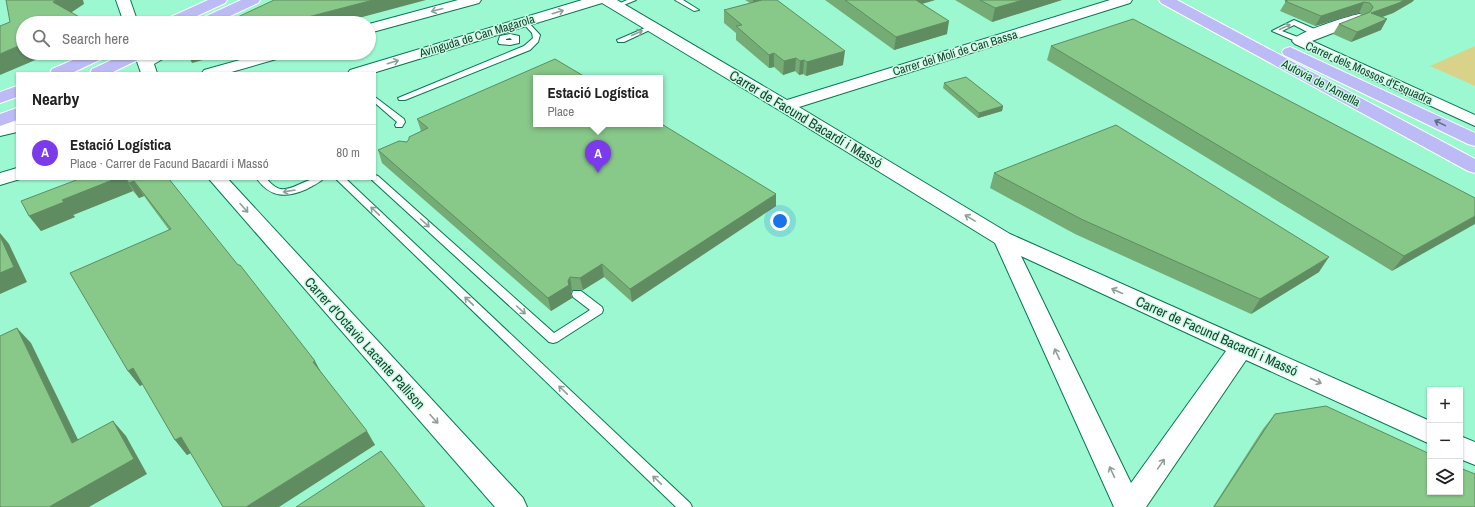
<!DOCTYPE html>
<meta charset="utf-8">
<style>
body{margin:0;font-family:"Archivo Narrow",sans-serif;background:#f2f2f2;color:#222}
.controls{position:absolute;right:12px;bottom:12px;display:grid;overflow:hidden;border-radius:0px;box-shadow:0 1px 3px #0004}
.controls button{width:36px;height:36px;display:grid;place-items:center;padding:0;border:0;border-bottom:1px solid #e0e0e0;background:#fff;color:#222;font:20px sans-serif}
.you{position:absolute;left:780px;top:221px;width:14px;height:14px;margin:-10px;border:3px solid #fff;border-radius:50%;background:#1a73e8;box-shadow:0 0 0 6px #1a73e833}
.badge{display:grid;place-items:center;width:26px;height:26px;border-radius:50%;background:#7c3aed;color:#fff;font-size:13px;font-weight:700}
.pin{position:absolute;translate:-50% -33px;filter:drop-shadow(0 1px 2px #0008)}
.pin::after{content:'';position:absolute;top:21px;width:14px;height:12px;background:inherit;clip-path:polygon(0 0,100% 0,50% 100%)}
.popup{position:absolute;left:533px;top:75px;width:130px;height:52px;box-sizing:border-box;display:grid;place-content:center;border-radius:0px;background:#fff;filter:drop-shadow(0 1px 3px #0005);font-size:13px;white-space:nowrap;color:#767676}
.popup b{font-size:15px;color:#222}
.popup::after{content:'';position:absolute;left:50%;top:100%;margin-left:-8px;border:8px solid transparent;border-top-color:#fff}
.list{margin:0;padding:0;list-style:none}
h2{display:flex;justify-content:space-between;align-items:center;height:52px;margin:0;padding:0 16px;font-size:17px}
h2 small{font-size:13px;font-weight:400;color:#767676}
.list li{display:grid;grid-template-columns:26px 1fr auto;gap:12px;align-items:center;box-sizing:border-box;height:56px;padding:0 16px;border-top:1px solid #e0e0e0}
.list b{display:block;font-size:15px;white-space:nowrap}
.list p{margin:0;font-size:13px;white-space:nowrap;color:#767676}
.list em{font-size:13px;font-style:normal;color:#767676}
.icon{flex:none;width:22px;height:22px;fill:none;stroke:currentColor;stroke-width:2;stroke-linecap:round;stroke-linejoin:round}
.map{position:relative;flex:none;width:1475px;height:507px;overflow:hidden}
.search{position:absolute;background:#fff;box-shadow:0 1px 3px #0004;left:16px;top:16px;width:360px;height:44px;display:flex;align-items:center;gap:10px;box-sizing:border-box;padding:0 14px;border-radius:22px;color:#767676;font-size:15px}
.panel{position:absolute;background:#fff;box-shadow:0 1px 3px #0004;left:16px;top:72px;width:360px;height:108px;border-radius:0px}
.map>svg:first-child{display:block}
</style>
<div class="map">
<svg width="1475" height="507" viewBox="0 0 1475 507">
<rect width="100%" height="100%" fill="#9cf8d0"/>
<polygon fill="#d8d389" points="1475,46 1475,86 1430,66"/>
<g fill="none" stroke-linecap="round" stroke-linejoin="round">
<g stroke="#057654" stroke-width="2">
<g id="lane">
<polygon points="627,0 636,0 619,7 614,6"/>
<polygon points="675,0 683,0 699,10 694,11"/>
<polygon points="525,20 527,21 540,35 538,42 530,50 405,100 399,100 398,98 524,46 533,38 532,33 522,22"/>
<polygon points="1294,20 1319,31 1320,33 1319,35 1313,35 1294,25 1282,31 1303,39 1304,41 1300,43 1272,31"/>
<polygon points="652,25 656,27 654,28 624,42 618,42 617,40"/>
<path d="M510,34L519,36V43L510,45L499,44L498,42L500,36ZM510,38L512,40H506V39Z"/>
<polygon points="375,97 404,119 405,122 402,127 396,127 395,125 397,122 375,103"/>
<polygon points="375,175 378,176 554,333 590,310 573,297 572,294 573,291 581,291 602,307 603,310 602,313 557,342 553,343 549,342 372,180 375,179"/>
<path d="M257,179H267C282,198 292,186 310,180C313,178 318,179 323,179C319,183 312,186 307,189C286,198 271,198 257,179Z"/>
<polygon points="336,179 346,179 690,503 692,507 676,507"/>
</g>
</g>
<g stroke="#057654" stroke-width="2">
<g id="street">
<polygon points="116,0 130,0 138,23 124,23"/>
<polygon points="458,0 481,0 479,3 369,33 369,24"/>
<path d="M582,0H617L787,100L1110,0H1132L1130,3L799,107L1010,234L1430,421V444L1246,360L1146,507H1114L995,243L779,110L602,3L373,73H348L350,70ZM1021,256L1226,351L1131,483Z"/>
<path d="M1359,14L1364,15L1366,18L1364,21L1312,41L1475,115V126L1295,44L1292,41C1299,31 1346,17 1359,14Z"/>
<polygon points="134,53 171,53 168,56 154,64 157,73 141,73"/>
<polygon points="265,53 290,53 287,56 228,73 202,73 204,70"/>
<polygon points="17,121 17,132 0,136 0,125"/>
<polygon points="17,168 17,179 20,179 0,185 0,173"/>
<polygon points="209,179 228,179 523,498 527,507 495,507"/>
<polygon points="1460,436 1475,442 1475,465 1460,459"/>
</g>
</g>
<g stroke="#fff" stroke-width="2">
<g id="highway">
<polygon points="208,0 227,0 225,3 182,23 161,23 164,20"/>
<polygon points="241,0 260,0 258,3 215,23 197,22 200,19"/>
<polygon points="1159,0 1177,0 1475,159 1475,173 1468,171 1161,3"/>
<polygon points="1290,47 1475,133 1475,146 1468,144 1284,55 1282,52 1284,49"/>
<polygon points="89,53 110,53 108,56 72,73 50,73 52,69"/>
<polygon points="127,53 148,53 146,56 111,73 90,73 92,69"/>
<polygon points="17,86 17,97 0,103 0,92"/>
<polygon points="17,108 17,120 0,126 0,114"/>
</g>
</g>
<use href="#lane" fill="#fff" fill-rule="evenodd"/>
<use href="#street" fill="#fff" fill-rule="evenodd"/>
<use href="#highway" fill="#bcbbf6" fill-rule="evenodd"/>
</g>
<g fill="#75ac76">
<polygon points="745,0 777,0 843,65 806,76 803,74 799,75 795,71 783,75 774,67 769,68 736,40 736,33 724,23 724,10 750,3"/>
<polygon points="825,0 935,0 922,4 947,34 894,50"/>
<polygon points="955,0 1062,0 992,22"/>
<polygon points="1284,0 1414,0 1412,2 1393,13 1382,17 1381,30 1351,42 1333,34 1339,24 1365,14 1364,14 1359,13 1352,14 1315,26 1280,11 1286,1"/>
<polygon points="1051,46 1475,198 1392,271 1047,60"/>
<polygon points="944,83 1003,106 1002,111 978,118 943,88"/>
<polygon points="417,119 776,206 632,302 604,277 583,290 572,290 571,293 572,298 551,311 382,163 378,150 407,142 421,131"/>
<polygon points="994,173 1319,272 1251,314 1075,234 990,188"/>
<polygon points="79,179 169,179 321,372 375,445 190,453 187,455 175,440 143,384 140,386 128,371 169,230 144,196 139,198 133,191 73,215 75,217 41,231 29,216"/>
<polygon points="1275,414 1475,507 1213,507 1263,429"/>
</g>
<g fill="#5f8c60">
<polygon points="56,0 83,0 84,4 63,18 53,2"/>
<polygon points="373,0 426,0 340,23 285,23"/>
<polygon points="753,0 776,0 753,6"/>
<polygon points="908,0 935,0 907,8"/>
<polygon points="1023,0 1062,0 992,22 995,8"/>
<polygon points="1404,0 1414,0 1412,2 1393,13 1365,23 1371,13"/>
<polygon points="1364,2 1359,13 1315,26 1321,16"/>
<polygon points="83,19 85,23 74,23"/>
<polygon points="1387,19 1381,30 1351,42 1357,32"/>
<polygon points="949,21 947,34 894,50 896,37"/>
<polygon points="23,44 23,53 52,53 0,75 0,54"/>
<polygon points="845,51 843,65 806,76 807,62"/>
<polygon points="187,53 228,53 192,63"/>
<polygon points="774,53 774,67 769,68 769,55"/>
<polygon points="796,58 795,71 783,75 784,61"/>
<polygon points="804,60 803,74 799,75 800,61"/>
<polygon points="1003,106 1002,111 978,118 979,113"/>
<polygon points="115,179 126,179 133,191 73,215 75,217 41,231 29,216 62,200"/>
<polygon points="134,181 144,196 139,198 129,183"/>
<polygon points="776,194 776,206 632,302 630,289"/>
<polygon points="1475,216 1475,224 1392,271 1404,256"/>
<polygon points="0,233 9,244 27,282 0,294"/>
<polygon points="1329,257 1319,272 1251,314 1260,299"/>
<polygon points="602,264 604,277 583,290 580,278"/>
<polygon points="570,277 572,290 571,293 572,298 551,311 548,298 568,281"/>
<polygon points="17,328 31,343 87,458 72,443"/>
<polygon points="315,361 323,376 313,362"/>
<polygon points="133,368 145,383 140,386 128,371"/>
<polygon points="113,421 126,436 147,474 89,507 49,507"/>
<polygon points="367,431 375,445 279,507 246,507"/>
<polygon points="181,437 193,452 187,455 175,440"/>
</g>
<g fill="#88c889" stroke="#5f8c60">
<polygon points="6,0 56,0 53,2 83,19 74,23 23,23 23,44 0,54 0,26 10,22"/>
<polygon points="274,0 373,0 285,23 225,23"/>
<polygon points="762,0 777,0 845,51 807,62 804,60 800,61 796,58 784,61 774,53 769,55 736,26 742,25 724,10"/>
<polygon points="845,0 916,0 949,21 896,37"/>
<polygon points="980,0 1023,0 995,8"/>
<polygon points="1288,0 1404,0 1399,3 1371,13 1387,19 1357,32 1339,24 1370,12 1373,7 1370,3 1364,2 1358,4 1321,16 1285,1"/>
<polygon points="1133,19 1475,198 1475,216 1404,256 1051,46"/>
<polygon points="555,59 587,78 536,78 536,124 660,124 660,123 776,194 630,289 602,264 580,278 570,277 568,281 569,285 548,298 378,150 399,141 407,142 409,139 409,137 428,128 417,119"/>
<polygon points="966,77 1003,106 979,113 944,83"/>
<polygon points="1116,125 1329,257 1260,299 1081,219 994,173"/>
<polygon points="79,179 115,179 62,200 64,202 29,216 21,201"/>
<polygon points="126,179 169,179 238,265 240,265 315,361 313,362 367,431 246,507 223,507 181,437 175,440 133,368 128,371 70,273 171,229 134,181 129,183"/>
<polygon points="0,236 14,267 0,273"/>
<polygon points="17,328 72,443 113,421 134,459 49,507 0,507 0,336"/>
<polygon points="1326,406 1430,454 1430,492 1460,492 1460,468 1475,474 1475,507 1214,507 1275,414"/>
<polygon points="381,451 425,507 296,507"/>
</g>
<defs><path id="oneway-shaft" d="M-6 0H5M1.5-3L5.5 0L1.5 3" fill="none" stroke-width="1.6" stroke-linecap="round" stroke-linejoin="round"/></defs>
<g stroke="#8ca098">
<use href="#oneway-shaft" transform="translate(437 10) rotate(165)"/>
<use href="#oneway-shaft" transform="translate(558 12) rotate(-17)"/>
<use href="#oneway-shaft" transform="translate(1285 27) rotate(-25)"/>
<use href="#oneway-shaft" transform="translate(637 33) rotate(-24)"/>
<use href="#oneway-shaft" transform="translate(393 62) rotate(-17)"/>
<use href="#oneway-shaft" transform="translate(289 191) rotate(170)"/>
<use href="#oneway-shaft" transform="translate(244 208) rotate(48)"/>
<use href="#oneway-shaft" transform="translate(375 211) rotate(-136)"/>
<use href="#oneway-shaft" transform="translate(970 218) rotate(-149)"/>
<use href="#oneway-shaft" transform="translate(425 223) rotate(42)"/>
<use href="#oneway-shaft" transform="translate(1117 291) rotate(-156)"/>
<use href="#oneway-shaft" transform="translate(469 301) rotate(-136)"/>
<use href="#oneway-shaft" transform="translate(521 310) rotate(42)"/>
<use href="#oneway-shaft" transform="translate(1057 354) rotate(-115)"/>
<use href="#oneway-shaft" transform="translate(1316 381) rotate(24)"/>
<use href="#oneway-shaft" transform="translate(563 390) rotate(-136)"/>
<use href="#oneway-shaft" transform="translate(434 419) rotate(48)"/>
<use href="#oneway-shaft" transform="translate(1161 464) rotate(-55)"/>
<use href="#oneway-shaft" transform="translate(1112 472) rotate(-115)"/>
<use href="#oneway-shaft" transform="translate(657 480) rotate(-136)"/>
</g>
<use stroke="#5b7180" href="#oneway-shaft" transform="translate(1440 123) rotate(-154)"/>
<g text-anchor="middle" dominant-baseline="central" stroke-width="3" stroke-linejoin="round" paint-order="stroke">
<g font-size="12" fill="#1a4031" stroke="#c8fde4">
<text transform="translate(477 36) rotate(-17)">Avinguda de Can Magarola</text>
<text transform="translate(955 53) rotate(-17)">Carrer del Molí de Can Bassa</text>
<text transform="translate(1369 73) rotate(24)">Carrer dels Mossos d'Esquadra</text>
<text transform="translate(1321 83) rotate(28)">Autovia de l'Ametlla</text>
</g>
<g font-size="14" fill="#1a4031" stroke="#c8fde4">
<text transform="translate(806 119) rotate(31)">Carrer de Facund Bacardí i Massó</text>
<text transform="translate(1217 336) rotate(24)">Carrer de Facund Bacardí i Massó</text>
<text transform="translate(365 343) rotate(48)">Carrer d'Octavio Lacante Pallison</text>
</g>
</g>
</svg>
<div class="controls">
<button>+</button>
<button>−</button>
<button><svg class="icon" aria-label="layers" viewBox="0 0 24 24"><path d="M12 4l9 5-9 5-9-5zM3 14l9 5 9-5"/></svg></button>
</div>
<div class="you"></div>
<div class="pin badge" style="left:598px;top:173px">A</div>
<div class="popup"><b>Estació Logística</b>Place</div>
<div class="search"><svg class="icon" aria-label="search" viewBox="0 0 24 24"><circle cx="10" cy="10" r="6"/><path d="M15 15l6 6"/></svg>Search here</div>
<section class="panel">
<h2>Nearby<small></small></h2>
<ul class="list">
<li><span class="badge">A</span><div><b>Estació Logística</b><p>Place · Carrer de Facund Bacardí i Massó</p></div><em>80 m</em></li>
</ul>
</section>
</div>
